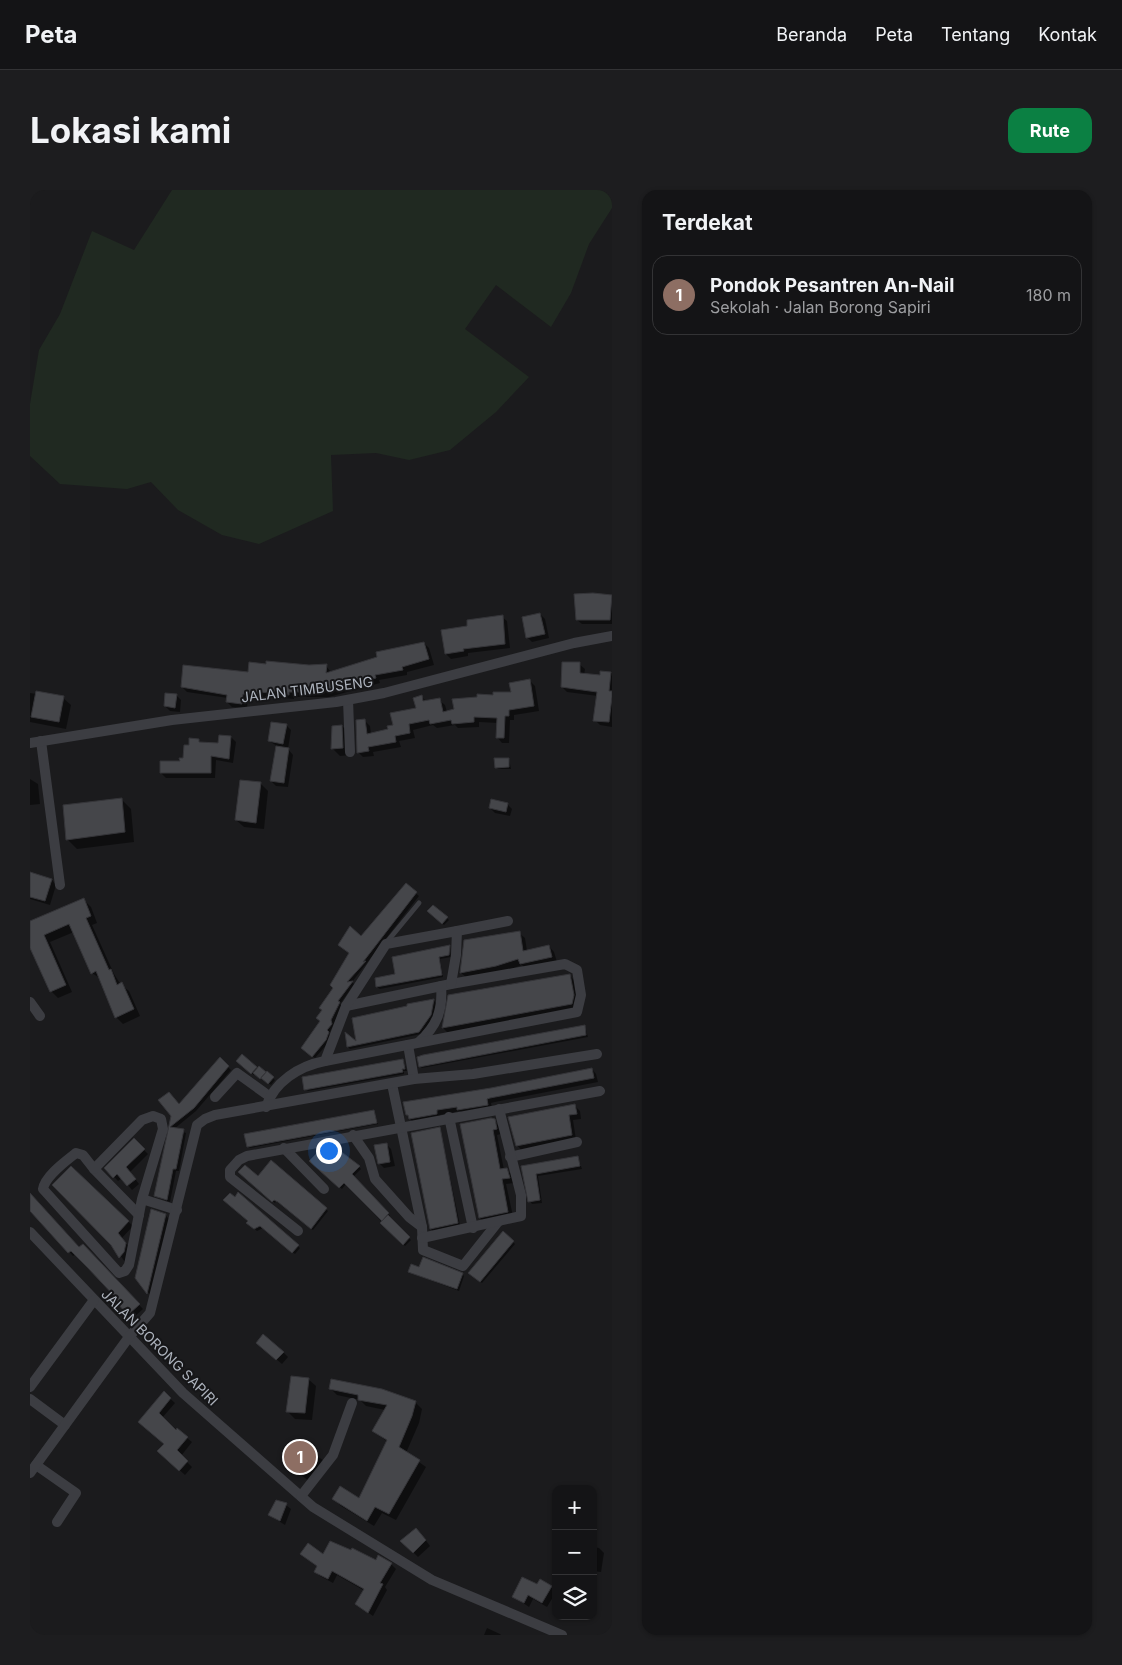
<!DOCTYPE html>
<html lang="id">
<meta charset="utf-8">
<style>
body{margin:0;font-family:Inter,sans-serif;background:#1d1d1f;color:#f1f3f6}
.controls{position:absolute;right:15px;bottom:15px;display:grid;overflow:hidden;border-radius:10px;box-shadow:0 1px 4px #0004}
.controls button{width:45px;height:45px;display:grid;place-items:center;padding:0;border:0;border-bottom:1px solid #333335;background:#141416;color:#f1f3f6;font:25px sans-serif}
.you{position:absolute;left:298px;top:960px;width:18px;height:18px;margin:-12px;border:4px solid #fff;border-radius:50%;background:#1a73e8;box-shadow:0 0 0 8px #1a73e833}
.badge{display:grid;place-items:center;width:32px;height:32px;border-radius:50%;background:#0b8043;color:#fff;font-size:16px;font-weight:700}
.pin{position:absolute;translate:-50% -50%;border:2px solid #fff;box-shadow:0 1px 5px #0006}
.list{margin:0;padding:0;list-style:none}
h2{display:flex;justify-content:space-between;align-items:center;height:65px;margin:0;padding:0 20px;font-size:21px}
h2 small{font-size:16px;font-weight:400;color:#9d9ea1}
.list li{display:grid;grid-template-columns:32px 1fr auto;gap:15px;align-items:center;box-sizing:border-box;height:80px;margin:0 10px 10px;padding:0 10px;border:1px solid #333335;border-radius:15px}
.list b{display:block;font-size:19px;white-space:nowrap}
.list p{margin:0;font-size:16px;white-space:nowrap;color:#9d9ea1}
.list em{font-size:16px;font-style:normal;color:#9d9ea1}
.icon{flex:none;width:28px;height:28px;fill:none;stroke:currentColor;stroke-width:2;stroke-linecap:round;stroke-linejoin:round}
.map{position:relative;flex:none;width:582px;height:1445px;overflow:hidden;border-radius:15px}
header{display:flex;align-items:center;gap:30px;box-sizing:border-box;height:70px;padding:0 25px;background:#141416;border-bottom:1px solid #333335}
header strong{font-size:24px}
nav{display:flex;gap:28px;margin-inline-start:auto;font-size:18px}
.intro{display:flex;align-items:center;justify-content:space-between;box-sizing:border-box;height:120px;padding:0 30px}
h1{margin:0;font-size:35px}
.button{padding:12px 22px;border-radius:15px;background:#0b8043;color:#fff;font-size:18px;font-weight:700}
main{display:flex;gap:30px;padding:0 30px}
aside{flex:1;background:#141416;border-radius:15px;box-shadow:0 1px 4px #0004}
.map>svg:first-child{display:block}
</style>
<header>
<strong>Peta</strong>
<nav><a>Beranda</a><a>Peta</a><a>Tentang</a><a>Kontak</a></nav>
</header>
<div class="intro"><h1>Lokasi kami</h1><a class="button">Rute</a></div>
<main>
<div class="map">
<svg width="582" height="1445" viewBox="0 0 582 1445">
<rect width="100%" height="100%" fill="#1b1b1d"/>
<polygon fill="#202921" points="142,0 582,0 582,18 559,54 541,103 521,137 466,95 435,139 499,187 466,222 420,260 379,270 346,263 301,265 303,321 229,354 192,345 148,320 121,292 97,299 30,294 0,266 0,214 9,160 30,124 62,41 104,60"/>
<g fill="#0007">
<polygon points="582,405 582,434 552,434 547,430 546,406"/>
<polygon points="510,424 515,429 519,448 502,452 497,447"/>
<polygon points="472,427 477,431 480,458 438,463 438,466 421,469 416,464 438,437"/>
<polygon points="394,453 399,458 404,475 377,482 377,485 349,490 350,493 299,507 264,507 264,509 235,506 234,511 218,509 217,518 202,517 197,512 198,508 157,502 152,497 219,483 279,477 296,476 301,482"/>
<polygon points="549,474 555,479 554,485 571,487 571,482 582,483 582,537 570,535 565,530 568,506 537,502 532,497"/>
<polygon points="500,491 505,496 509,521 484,525 484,530 480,530 479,553 472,553 467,547 468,533 449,532 449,537 428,538 425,535 407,538 403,535 383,540 385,548 369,551 371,557 343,562 344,566 333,567 328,562 335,531 340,536 341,544 359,540 387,519 392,507 397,512 409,510 415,515 417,522 464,506 482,503"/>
<polygon points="0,503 33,508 41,515 36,539 0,532"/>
<polygon points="146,505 151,510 150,522 140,521 135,516"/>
<polygon points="256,535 261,540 258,559 263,565 258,597 246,596 241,591 247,556 239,551"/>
<polygon points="312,536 319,543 320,565 310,566 303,559"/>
<polygon points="201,547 206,552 203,573 186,570 185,588 136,588 131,583 155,569 160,556 168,550 172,554 189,554"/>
<polygon points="479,569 481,579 468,579 466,577"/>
<polygon points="0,589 8,594 10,614 0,615"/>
<polygon points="230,593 238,601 234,639 214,637 206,630"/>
<polygon points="91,609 101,619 104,652 47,659 37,649"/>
<polygon points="477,614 482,619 480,626 465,623 460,618"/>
<polygon points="22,690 26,695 20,715 0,709 0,691"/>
<polygon points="376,695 389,706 322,792 324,794 310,814 312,816 299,844 301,846 298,853 285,868 275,860 291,831 293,820 320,764 309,755 331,748"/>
<polygon points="54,710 61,717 67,733 62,735 84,784 91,795 99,801 110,826 93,834 86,827 71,789 62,783 44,742 20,752 42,802 28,808 21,801 0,750 0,732"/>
<polygon points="403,716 419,730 414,735 399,721"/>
<polygon points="489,743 495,748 497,761 519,756 524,762 527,772 496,779 492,775 472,782 437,788 431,783"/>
<polygon points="419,756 421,767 410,769 413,787 350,799 347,797 346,789 366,785"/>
<polygon points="539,785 545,791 549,811 547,819 418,843 413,838 419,806"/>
<polygon points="404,811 406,813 403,827 391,844 320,859 318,857 378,817 378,815"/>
<polygon points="555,836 558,847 392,878 390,876"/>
<polygon points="212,866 228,879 229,878 245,890 241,895 226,883 224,885 208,871"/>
<polygon points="190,869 201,880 166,921 144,939 156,943 149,981 146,981 140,1012 129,1008 126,1005 142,926"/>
<polygon points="373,870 377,881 374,881 374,884 278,901 276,899"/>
<polygon points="562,879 566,884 568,892 465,912 461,913 462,919 433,924 430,921 410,925 411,928 384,933 380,929 462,899"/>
<polygon points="545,916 550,921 551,929 543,930 546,950 492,961 487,955"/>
<polygon points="344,921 348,934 220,958 218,956"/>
<polygon points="464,931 469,936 471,944 467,945 474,980 482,984 484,993 476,994 483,1026 455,1033 450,1028"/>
<polygon points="410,939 430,1035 403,1041 401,1039"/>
<polygon points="104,950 118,964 100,982 109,994 102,1000 92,988 88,991 76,978"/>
<polygon points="356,954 361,959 365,976 354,978 349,973"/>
<polygon points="548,968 552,979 508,986 512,1013 502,1014 500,1011 492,977"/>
<polygon points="280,971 329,977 331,979 323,987 360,1026 358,1028 381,1050 375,1056 316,994 312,999"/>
<polygon points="242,972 298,1021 283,1040 246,1011 245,1013 209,982 228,987"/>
<polygon points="41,978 103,1036 91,1049 101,1058 95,1072 82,1054"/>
<polygon points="208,1004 270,1058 265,1064 233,1038 227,1041 218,1033 220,1031 205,1009"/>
<polygon points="0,1005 49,1058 52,1056 113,1119 103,1128 86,1111 89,1109 46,1064 43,1066 0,1019"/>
<polygon points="135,1025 140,1030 122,1107 106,1088"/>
<polygon points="473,1043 485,1054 452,1093 442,1085"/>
<polygon points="379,1082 432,1084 434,1086 429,1101"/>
<polygon points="233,1158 253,1162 258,1167 252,1174"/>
<polygon points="278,1189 286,1196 282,1230 265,1229 257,1221"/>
<polygon points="300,1198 385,1212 392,1219 389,1233 376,1263 396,1277 366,1330 352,1323 344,1336 311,1316 304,1309 330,1310 358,1252 343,1241 355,1220 336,1216 330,1210 307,1205"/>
<polygon points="134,1203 145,1213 132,1228 162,1252 151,1266 162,1277 155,1285 134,1266 135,1254 114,1236"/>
<polygon points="268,1252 294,1271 280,1292 255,1272"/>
<polygon points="256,1315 261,1319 255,1335 239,1325"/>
<polygon points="391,1344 400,1356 388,1367 372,1351"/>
<polygon points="563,1357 569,1358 574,1363 571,1382 563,1381"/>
<polygon points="271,1364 361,1374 366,1379 355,1397 357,1400 343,1426 326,1414 335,1401 307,1385 303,1393 290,1386 286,1382 288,1377"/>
<polygon points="507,1396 521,1397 526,1402 517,1417 503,1409 499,1417 483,1406"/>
<polygon points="457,1438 470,1444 471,1445 454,1445"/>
</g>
<g fill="#45464a" stroke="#353539">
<polygon points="563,403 582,405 580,430 546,430 544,404"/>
<polygon points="510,423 515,444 496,448 492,427"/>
<polygon points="473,425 475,454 433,459 434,461 415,464 411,440 437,436 437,430"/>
<polygon points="394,452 399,469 372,477 373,480 345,485 346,488 293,502 259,502 259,505 230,502 229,507 213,504 212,514 196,512 197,505 151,497 153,475 218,482 219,472 236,474 236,471 279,475 297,474 296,483 347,467 346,462"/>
<polygon points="532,472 550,472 550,483 570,485 570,481 581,482 579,501 582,501 582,507 579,532 563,531 567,502 531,497"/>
<polygon points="500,489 504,516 479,520 479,526 475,526 474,548 466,548 467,528 444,527 444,532 422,534 421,530 400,534 399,530 379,534 380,543 365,546 366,552 338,557 339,561 327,563 326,530 335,529 337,544 358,539 357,536 363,535 360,523 386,518 383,508 392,505 393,511 410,508 413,522 424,519 422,509 447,507 447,504 463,505 463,502 481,502 479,493"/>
<polygon points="6,501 34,506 29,532 1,527"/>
<polygon points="135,503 147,504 145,518 134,516"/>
<polygon points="241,532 257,534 253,554 238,551"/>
<polygon points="312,535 313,558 301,559 302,536"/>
<polygon points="189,545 201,546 199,569 181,566 181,583 130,583 130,571 150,571 149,568 153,568 154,555 159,555 159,548 169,549 169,552 188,553"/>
<polygon points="246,556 259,558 254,593 240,591"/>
<polygon points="464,568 479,568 479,577 465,578"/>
<polygon points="210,590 231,592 226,633 205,630"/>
<polygon points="92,608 95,642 36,650 33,615"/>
<polygon points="461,609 478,613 476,622 459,618"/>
<polygon points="0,682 22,689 15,711 0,707"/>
<polygon points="376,693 387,702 333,772 336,771 317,792 323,791 308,811 310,812 301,830 302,834 297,840 299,842 296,850 282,867 271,858 290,831 286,828 292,820 289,818 303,798 300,795 319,763 308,755 320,736 331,746"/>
<polygon points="54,708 61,726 56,728 79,780 81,779 87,795 92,792 104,819 85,828 66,781 61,784 39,734 14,745 36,795 20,802 0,758 0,731"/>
<polygon points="403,715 418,727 412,734 397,721"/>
<polygon points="490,741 493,761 519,755 522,767 490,774 488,769 466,776 430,783 434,750"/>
<polygon points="420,755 419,765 409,767 412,785 346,797 345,788 365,784 362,767"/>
<polygon points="540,784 544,805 542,814 412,838 418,805"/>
<polygon points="404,809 401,825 389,842 317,857 315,842 326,851 322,828 377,816 377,814"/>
<polygon points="555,835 556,845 389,877 387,867 393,865"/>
<polygon points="212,864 227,877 221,884 206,871"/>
<polygon points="190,867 199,876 164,918 140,937 154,939 146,979 143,979 137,1010 124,1006 141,926 128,910 139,902 149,914"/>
<polygon points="373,869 375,879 372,879 373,882 274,900 272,887"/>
<polygon points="229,876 236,882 230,889 223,883"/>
<polygon points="562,878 564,888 460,908 457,909 458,915 427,920 427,917 407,920 407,924 379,929 378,925 376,925 373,912 461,898"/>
<polygon points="237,881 244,887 238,894 231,888"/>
<polygon points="545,914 547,924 539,925 542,945 486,956 478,927"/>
<polygon points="344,920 347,933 217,957 214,944"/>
<polygon points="461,928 465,929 467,939 463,940 470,979 477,978 480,988 472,989 478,1022 449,1028 430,934"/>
<polygon points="410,937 428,1033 400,1039 381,943"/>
<polygon points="104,948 115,959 96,977 106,989 97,996 87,984 83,988 74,978"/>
<polygon points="357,953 360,972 348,974 344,955"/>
<polygon points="305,957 330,976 322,984 359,1023 352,1031 314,993 309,998 279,971 286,964 293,970"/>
<polygon points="548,966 550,976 506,984 510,1010 498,1012 491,976"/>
<polygon points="241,970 297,1018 281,1039 248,1012 244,1010 242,1012 208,982 215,975 228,986"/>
<polygon points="41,976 99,1031 88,1043 96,1053 94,1062 89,1068 81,1055 22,995"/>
<polygon points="208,1002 269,1055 262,1063 230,1036 224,1039 216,1033 218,1031 193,1010 200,1003 205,1007"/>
<polygon points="0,1003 49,1057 53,1054 110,1114 98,1125 85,1111 87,1109 57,1077 41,1061 38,1063 0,1021"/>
<polygon points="121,1019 136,1024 117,1104 105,1088"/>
<polygon points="358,1025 380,1047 373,1055 350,1033"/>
<polygon points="473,1041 484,1051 450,1092 438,1083"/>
<polygon points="393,1067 433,1083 427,1099 378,1082 381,1074 389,1077"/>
<polygon points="233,1144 254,1162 246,1170 226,1153"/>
<polygon points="261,1186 279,1188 275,1223 256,1222"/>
<polygon points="301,1189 352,1199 386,1211 382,1226 369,1257 390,1270 359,1324 345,1317 337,1331 302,1309 310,1296 329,1308 357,1250 342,1241 357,1215 328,1210 328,1205 299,1199"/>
<polygon points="134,1201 141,1208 129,1223 146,1240 147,1238 158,1247 147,1260 158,1271 149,1281 127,1261 134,1254 108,1232"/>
<polygon points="268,1250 287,1262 272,1285 253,1272"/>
<polygon points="246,1310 257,1313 250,1331 238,1325"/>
<polygon points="386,1338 396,1350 383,1363 370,1351"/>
<polygon points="300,1351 321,1360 322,1358 346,1370 348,1365 362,1373 350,1393 353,1394 338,1423 325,1414 334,1399 302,1381 298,1389 284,1382 287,1376 270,1364 278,1353 293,1364"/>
<polygon points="492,1387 507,1394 510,1389 522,1396 512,1413 498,1405 494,1413 482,1407"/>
</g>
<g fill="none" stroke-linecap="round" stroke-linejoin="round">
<polyline stroke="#3c3d42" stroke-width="5" points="356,753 389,713"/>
<g stroke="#3c3d42" stroke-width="10">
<polyline points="318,510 320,562"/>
<polyline points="11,551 30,695"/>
<polyline points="0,553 142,530 306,512 354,503 544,453 582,446"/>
<polyline points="427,741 478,731"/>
<polyline points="0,812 10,826"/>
<path d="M389,852C407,836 413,820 411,796"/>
<polyline points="378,855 384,889"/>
<polyline points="295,871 547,822 551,805 547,780 535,774 421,794 316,816"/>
<polyline points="362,894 392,1037 393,1060 433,1076 468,1032"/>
<polyline points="185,907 207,883 239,906"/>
<path d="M236,917C244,892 269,876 295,871L316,816L356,754L427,741L426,765L421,794"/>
<polyline points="419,927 443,1038"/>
<polyline points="323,945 339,968 345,989 379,1027 392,1037"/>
<polyline points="254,958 294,999"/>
<polyline points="480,967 547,952"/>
<polyline points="64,979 109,1025"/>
<path d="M112,1009L133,939L131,929L123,926L112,930L64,979L53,965L46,963C36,971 15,986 13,999L89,1083L95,1081L99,1075L112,1009L147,1020"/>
<polyline points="268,1041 200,987 200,980 209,970 217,966 570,901"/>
<polyline points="0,1042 153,1203 283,1317 402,1390 532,1445"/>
<polyline points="392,1048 491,1026 491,1005 469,919"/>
<polyline points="0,1197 64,1110"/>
<polyline points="0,1209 35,1235"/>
<polyline points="6,1275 46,1303 27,1332"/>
<polyline points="0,1283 99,1147 120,1123 167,935 175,929 185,925 384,889 443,884 567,864"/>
<polyline points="271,1306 303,1265 322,1213"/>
</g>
</g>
<g text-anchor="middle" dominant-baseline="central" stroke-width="4" stroke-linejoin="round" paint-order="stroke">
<g font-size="14" fill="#adb3bd" stroke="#161618">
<text transform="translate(277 499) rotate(-7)">JALAN TIMBUSENG</text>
<text transform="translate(130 1157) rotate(45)">JALAN BORONG SAPIRI</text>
</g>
</g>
</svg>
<div class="controls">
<button>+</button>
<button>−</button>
<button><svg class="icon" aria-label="layers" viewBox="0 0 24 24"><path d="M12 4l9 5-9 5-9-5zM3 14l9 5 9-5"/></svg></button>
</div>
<div class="you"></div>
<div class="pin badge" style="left:270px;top:1267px;background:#8d6e63">1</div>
</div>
<aside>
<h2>Terdekat<small></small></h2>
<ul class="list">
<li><span class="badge" style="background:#8d6e63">1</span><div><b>Pondok Pesantren An-Nail</b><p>Sekolah · Jalan Borong Sapiri</p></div><em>180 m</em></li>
</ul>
</aside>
</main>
